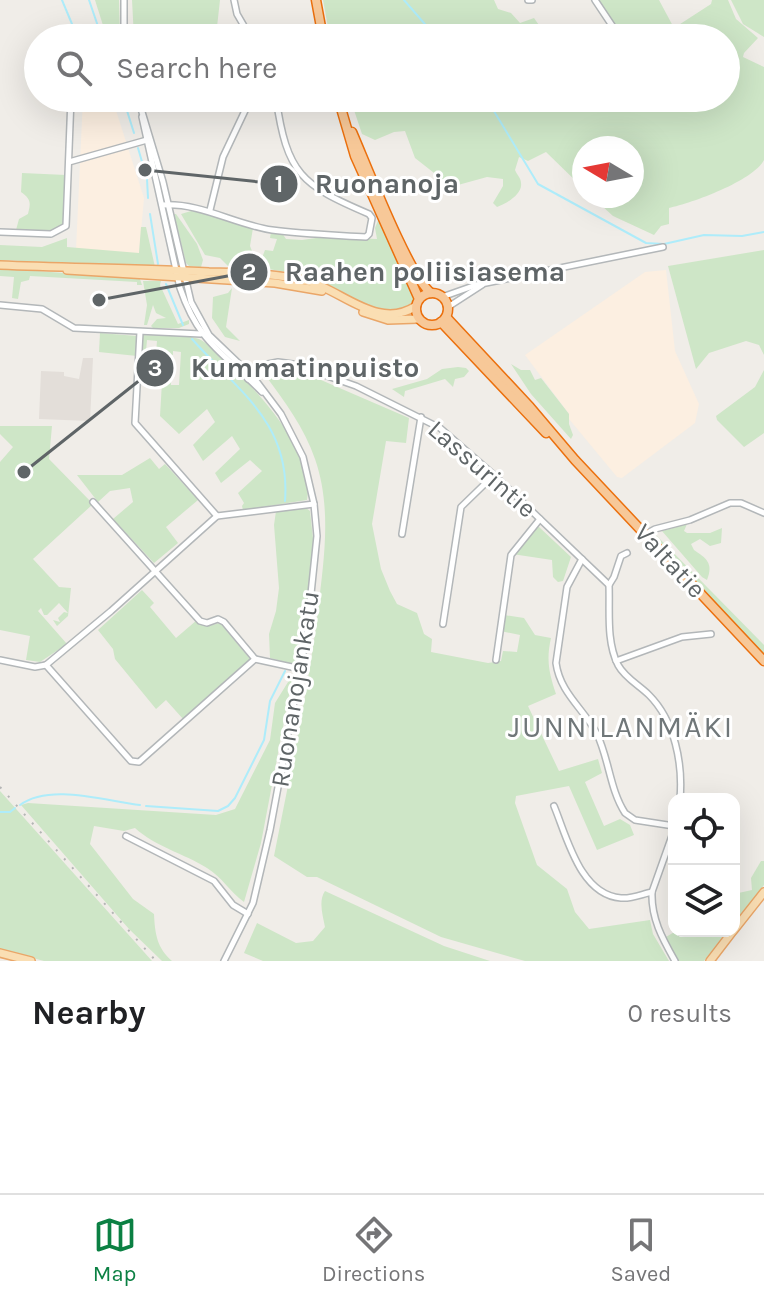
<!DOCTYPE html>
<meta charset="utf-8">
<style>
body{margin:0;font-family:Karla,sans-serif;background:#f6f6f6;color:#202124}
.controls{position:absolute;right:24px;bottom:24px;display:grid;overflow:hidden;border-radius:16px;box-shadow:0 8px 32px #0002}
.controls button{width:72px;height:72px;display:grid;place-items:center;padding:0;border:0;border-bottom:2px solid #e0e0e0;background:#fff;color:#202124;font:40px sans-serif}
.compass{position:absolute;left:572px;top:136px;width:72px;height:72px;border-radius:50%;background:#fff;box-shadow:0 8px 32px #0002;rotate:280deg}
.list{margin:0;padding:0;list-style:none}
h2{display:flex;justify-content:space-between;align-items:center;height:104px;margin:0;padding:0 32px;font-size:34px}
h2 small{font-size:26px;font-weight:400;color:#757577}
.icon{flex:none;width:44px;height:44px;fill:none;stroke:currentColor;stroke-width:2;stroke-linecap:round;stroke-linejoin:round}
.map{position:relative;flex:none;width:764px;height:961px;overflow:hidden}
.search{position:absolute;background:#fff;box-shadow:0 8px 32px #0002;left:24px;right:24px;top:24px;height:88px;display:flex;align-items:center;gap:20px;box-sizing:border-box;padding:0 28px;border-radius:44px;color:#757577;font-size:30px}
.sheet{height:232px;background:#fff}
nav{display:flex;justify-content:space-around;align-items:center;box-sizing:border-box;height:112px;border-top:2px solid #e0e0e0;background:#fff;font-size:22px;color:#757577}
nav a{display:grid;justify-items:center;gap:4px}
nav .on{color:#0b8043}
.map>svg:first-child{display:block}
</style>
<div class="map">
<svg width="764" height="961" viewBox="0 0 764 961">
<rect width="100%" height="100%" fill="#f0ede8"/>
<g fill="#fcefe1">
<polygon points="83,98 113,101 144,198 139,254 76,250"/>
<polygon points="666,270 675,351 699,404 695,423 622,478 617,477 569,419 569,414 525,355 645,272"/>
</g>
<polygon fill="#e3ded9" points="83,358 93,358 90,421 39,419 41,371 64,372 64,376 79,379"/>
<g fill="#cee6c7">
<polygon points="95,0 119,0 120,38 107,38"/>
<polygon points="132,0 220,0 217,27 211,31 177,30 173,38 134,38"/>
<polygon points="323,0 494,0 498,9 511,13 520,23 534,18 548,38 358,38 354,31 330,38"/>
<path d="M598,0H659L674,28L711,4L712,0H728L736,19L758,38L744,53L743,57L764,67V160C753,181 692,203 669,208V224L661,226L654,235L613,216L591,196H632V148H584V189L546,152L528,161L519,157L515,170C517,175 521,178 521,183C523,194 506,204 497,207L493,203L503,186V179L487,177L458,185L443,180L415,158L405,131L394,132L375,140L362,134L350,98H726V38H614L619,32Z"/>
<polygon points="731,0 764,0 764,37 743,24"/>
<path d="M22,173L66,175L64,223L62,227L47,232L16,230L19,219L28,214C31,203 31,199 21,192Z"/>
<path d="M191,211L205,213L209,211L230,222L253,228L250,246L254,256L262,258L265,250L273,251L277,239L270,238L271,232L282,233L286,239L302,240L323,237L377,239L375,228L379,218L415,294L414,300L403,310C363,312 339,290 303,277C280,269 253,267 228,266L220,258L205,255L181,214Z"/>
<polygon points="174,214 176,214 197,244 203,260 201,267 189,266 186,263"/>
<polygon points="141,227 146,227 155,267 0,260 0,245 42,247 67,238 67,247 139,253"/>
<polygon points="764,250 764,355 759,345 746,341 709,353 696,369 668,266"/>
<polygon points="0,268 140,279 142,285 137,285 137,282 30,276 29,280 21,282 18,299 12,298 14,277 0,276"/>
<polygon points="143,281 161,281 160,285 178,324 189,320 189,324 179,328 153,328 151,326 157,319 166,318 156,313 153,305 147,325 144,325 147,305"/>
<polygon points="232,288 226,327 240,341 225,337 212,318 213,297 228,293"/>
<polygon points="100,333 137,336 137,356 99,352"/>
<path d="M143,335C157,336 186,334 199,339C208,343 216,353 223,359C256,389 316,451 307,500L243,510L242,506L244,503L238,493L262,471L250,460L221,483L215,473L240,449L232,436L203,461L193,445L215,422L207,409L179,434L160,416L162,382L171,381V385H179L181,352L173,351V355L162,353V367L155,366L157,341L147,340L146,351H143Z"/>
<polygon points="511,364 521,370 530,370 535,380 541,378 569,414 569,424 573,435 571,439 531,394"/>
<path d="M276,367L321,380L409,418L406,443L386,441L372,524L381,569L390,591L397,604L417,613L424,634L432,639L431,652L488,663L501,661L503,651L517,652L520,635L500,631L504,615L524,618L535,635L551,638C546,660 549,673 556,694L528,706L559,771L598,759L602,773L585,782L604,826L620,819L630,825L634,835L597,850L569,786L516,796L515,803L537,865L567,889L575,912L589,929L650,920L653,934L669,961H525L441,937L317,877H307L274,856C290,774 308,693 318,610C324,559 332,508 315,459C304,427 285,402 265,375Z"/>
<polygon points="458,367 466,368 469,371 464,377 455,379 453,387 445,379 405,391 404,397 392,389 427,379 442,369"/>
<polygon points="764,370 764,433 744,447 717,420 716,416 755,387"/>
<polygon points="0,426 52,426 49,459 93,504 33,559 59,587 71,588 68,616 57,626 53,620 60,622 58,618 64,612 68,613 59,603 47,615 44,615 41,608 38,611 67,644 40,662 26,660 30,636 0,630 0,462 13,447 0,434"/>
<polygon points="150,458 159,469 165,464 198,500 166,527 178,543 154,563 113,519 133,502 130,488 110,491 98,502 77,475 122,475"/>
<polygon points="306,508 310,511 314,547 300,659 293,664 270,658 269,634 276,611 279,588 274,525 276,511"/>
<path d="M687,524L684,531L687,533H710L722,528L721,543L710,546L700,539L691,544L694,550C706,558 714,563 707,580L702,577L662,531Z"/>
<polygon points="535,526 539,527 571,557 563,581 558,582 553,577 552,560 512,554"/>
<polygon points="653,532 764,645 764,655 653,538"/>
<polygon points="142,590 154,603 150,607 176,638 197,620 209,626 220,623 250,659 184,720 166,700 156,709 115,659 113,649 98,630"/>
<path d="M293,674L261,843L244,902C230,892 222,877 207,868C183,853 156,847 135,828L124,831L94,826L90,844L133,899L154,914C155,934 157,948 172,961H162L129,929L21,805L28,803L216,815L235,809L270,740L275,703Z"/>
<polygon points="0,791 152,961 44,961 0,949"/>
<polygon points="761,861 764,861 764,885 734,923 734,894 752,890 751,878"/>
<path d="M325,891L444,946L490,961H263L244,953L257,923L296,943L313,941L325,927C323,916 318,901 325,891Z"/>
<polygon points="676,931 727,931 704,961 677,961 666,937"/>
</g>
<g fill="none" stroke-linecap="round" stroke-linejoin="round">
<g stroke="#aeecfa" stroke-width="2">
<polyline points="62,0 72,24"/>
<polyline points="89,0 102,38"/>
<polyline points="404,0 437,38"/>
<polyline points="123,98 134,133"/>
<polyline points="486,98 538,184 646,243 664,244 704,235 742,236 764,232"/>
<polyline points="138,148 147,179 148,198"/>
<polyline points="150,214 158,264"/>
<polyline points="166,284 183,325"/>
<path d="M192,339C238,391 291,423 285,501"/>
<path d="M20,805C50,783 105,801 140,805"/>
<polyline points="146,806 218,811 228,806 235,798 264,740 270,701 285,671"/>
<polyline points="0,812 10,812 15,808"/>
</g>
<g stroke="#b3b7b9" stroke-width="8">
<g id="minor">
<polyline points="124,0 124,38"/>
<polyline points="234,0 237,14 251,38"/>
<polyline points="528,0 532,0"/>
<polyline points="595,0 615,30 609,38"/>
<polyline points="73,38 73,29"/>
<polyline points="139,102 163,182 191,302 209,335 254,378 281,414 303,457 314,504 317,536 307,632 270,830 253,903 224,961"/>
<path d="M142,117L180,288C199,344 224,353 262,392"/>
<polyline points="69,162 147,140"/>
<path d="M163,205C202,203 233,224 272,230C302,234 334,235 366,237L369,234L372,218L369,214C301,185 287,174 276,98"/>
<polyline points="210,210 223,157 251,98"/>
<polyline points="0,232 51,234 66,226 71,98"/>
<polyline points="442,297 476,285 663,247"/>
<polyline points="0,305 42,309 74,328 201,334"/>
<polyline points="448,307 482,285"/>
<polyline points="140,332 135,423 217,516"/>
<polyline points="248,379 268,364 278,362 293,364 356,386 440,428 494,475 609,585"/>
<polyline points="93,502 200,621 207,623 218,619 224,622 255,659"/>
<polyline points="402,534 421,417"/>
<polyline points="646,534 655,529 690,520 730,503 741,503 764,513"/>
<path d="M627,553L621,556L614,577L609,585C610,611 606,641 618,665C625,678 639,685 649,695C675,721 683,764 680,799"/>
<path d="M582,559L567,587L556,663C560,693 584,709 597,734C609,759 610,790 625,813L635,820L674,826"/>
<polyline points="443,624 461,507 494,475"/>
<polyline points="0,660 35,667 46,665"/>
<polyline points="496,660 511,555 540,519"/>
<polyline points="616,661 682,637 711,634"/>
<polyline points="46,665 131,761 139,762 255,659 301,669"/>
<polyline points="46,665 111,611 217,516 314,504"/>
<path d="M554,806C567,837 580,895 621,898C632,899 642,894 652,892"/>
<path d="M674,830L652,892C651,918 662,938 675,961"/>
<polyline points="126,836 214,881 233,905 248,914"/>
</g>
</g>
<g stroke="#eaa668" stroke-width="10">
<g id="major">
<path d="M0,265C70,268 139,268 209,272C242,273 275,273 307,281C342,290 378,331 416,306"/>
<polyline points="67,270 275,283 322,291"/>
<polyline points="363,312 388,320 418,319"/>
<polyline points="734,930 764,892"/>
<polyline points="0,953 31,961"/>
<polyline points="710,961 733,931"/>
</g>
</g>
<g stroke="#eb700e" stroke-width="11">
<g id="highway">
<polyline points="316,0 323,38"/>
<polyline points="338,98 355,156 419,299"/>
<path d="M352,132C366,164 409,276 431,293"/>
<circle cx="432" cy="309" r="16"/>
<polyline points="446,317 530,407 575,460 764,661"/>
<polyline points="441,322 546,433"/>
</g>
</g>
<use href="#minor" stroke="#fff" stroke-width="5"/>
<use href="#major" stroke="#fadeb3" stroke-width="7"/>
<use href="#highway" stroke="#f7c898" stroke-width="8"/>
<polyline stroke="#b4b5b5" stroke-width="2" stroke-dasharray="2 10" stroke-linecap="butt" points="0,787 156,961"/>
</g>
<g text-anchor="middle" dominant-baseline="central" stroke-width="6" stroke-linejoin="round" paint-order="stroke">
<g font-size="26" fill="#5f6567" stroke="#fff">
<text transform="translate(482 469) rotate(41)">Lassurintie</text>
<text transform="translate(670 561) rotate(47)">Valtatie</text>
<text transform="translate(295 689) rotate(-81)">Ruonanojankatu</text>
</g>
<g font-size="30" letter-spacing="2" fill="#707779" stroke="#fff">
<text x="621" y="727">JUNNILANMÄKI</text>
</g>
</g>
<path fill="none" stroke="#5f6567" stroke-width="3" d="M145 170L279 184M99 300L249 272M24 472L155 368"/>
<g fill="#5f6567" stroke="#fff" stroke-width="3">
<circle cx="145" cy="170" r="8"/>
<circle cx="99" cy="300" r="8"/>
<circle cx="24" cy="472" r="8"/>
<circle cx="279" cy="184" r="20"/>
<circle cx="249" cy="272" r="20"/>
<circle cx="155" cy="368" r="20"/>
</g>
<g font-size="24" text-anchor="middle" font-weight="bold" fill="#fff">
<text x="279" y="192">1</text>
<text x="249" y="280">2</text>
<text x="155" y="376">3</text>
</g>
<g font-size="28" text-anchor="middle" font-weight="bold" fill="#5f6567" stroke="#fff" stroke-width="6" stroke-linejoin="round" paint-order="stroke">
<text x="387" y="193">Ruonanoja</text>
<text x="425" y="281">Raahen poliisiasema</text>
<text x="305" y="377">Kummatinpuisto</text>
</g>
</svg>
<div class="controls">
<button><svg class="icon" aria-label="locate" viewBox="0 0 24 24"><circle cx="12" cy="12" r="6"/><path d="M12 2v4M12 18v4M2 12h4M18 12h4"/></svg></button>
<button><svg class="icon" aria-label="layers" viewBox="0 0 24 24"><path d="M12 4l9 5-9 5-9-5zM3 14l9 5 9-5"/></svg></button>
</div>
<svg class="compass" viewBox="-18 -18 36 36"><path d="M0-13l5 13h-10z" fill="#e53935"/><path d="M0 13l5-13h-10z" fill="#757577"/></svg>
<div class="search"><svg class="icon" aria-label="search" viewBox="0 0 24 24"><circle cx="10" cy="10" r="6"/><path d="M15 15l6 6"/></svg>Search here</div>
</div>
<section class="sheet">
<h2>Nearby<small>0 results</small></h2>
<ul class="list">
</ul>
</section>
<nav>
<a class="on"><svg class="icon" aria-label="map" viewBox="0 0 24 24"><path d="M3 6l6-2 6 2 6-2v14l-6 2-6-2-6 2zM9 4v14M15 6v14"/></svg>Map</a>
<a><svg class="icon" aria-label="directions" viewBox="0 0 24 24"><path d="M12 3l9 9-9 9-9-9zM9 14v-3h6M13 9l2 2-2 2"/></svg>Directions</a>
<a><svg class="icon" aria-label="saved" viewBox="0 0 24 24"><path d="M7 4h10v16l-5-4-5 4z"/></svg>Saved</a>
</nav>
